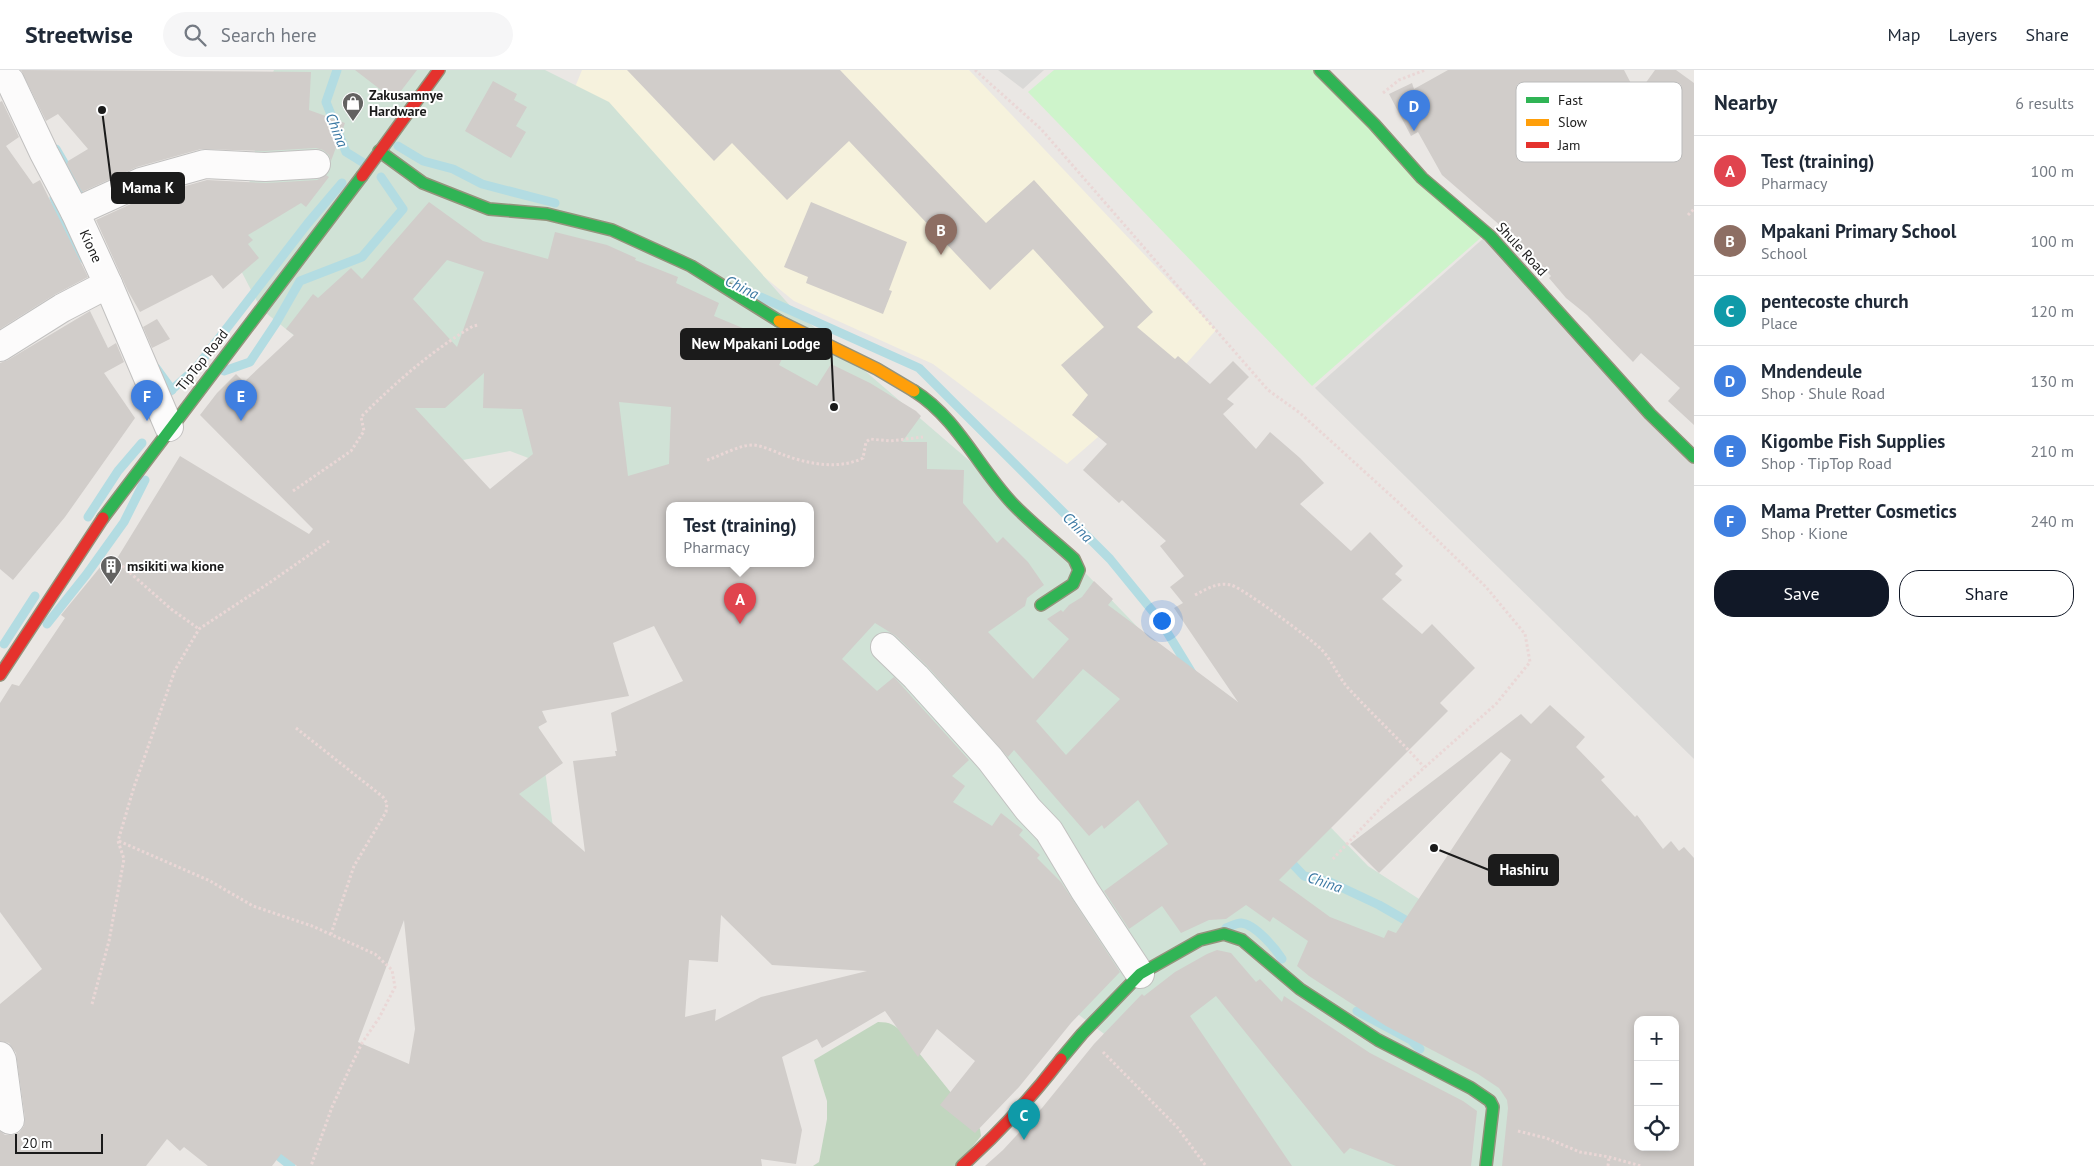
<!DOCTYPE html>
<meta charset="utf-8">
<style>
body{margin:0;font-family:"PT Sans",sans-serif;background:#f6f6f7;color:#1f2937}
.controls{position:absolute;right:15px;bottom:15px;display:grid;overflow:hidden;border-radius:10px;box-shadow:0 2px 8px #0003}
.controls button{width:45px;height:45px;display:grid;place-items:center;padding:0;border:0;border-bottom:1px solid #e0e1e3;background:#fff;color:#1f2937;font:25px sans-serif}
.scale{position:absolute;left:15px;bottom:12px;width:88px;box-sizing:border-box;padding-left:5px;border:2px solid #1b1b1b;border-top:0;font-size:14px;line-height:18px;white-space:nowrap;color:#1b1b1b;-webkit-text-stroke:4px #fff;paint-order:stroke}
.you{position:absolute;left:1161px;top:550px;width:18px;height:18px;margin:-12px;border:4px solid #fff;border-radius:50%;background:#1a73e8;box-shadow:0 0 0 8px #1a73e833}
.badge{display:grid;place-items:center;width:32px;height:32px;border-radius:50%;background:#111827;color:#fff;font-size:16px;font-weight:700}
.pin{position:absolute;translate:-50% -41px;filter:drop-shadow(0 1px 2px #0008)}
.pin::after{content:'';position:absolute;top:26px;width:18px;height:15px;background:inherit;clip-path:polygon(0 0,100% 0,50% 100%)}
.popup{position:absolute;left:666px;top:432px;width:148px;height:65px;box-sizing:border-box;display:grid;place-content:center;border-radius:10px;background:#fff;filter:drop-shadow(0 1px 4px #0005);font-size:16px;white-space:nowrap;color:#747a83}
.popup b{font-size:19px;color:#1f2937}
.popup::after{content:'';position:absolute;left:50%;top:100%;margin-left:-10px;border:10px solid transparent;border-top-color:#fff}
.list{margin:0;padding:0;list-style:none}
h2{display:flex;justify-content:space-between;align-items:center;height:65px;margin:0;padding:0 20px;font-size:21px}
h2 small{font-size:16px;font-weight:400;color:#747a83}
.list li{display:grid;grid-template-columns:32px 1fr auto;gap:15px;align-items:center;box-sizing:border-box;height:70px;padding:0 20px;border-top:1px solid #e0e1e3}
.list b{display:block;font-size:19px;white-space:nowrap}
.list p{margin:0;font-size:16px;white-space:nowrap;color:#747a83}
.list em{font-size:16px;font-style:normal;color:#747a83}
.actions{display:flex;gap:10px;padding:15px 20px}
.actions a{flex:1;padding:11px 0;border:1px solid #111827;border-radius:20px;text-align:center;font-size:18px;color:#111827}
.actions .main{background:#111827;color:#fff}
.icon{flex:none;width:28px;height:28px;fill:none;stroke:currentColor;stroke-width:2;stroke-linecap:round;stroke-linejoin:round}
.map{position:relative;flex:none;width:1694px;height:1096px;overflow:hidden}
header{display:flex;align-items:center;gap:30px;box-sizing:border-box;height:70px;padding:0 25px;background:#fff;border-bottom:1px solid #e0e1e3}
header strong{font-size:24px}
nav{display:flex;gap:28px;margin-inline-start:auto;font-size:18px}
.search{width:350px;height:45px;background:#f6f6f7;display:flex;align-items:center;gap:12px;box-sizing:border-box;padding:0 18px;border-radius:28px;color:#747a83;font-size:19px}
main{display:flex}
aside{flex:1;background:#fff}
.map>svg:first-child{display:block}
</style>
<header>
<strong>Streetwise</strong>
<div class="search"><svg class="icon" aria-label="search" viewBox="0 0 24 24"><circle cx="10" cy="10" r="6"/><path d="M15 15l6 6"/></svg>Search here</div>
<nav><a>Map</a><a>Layers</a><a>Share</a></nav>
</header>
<main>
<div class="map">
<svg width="1694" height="1096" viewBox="0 0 1694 1096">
<rect width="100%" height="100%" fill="#eae7e4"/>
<polygon fill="#f6f2dd" points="582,0 969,0 1216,260 1171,311 1151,321 1067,394 933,294 794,231 681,139 569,32"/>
<path fill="#d0e2d6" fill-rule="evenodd" d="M274,0H545L609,32L793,239L1015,430L1368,796L1501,882L1684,942L1694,1096H1290L1216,1048L926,830L727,510L702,493H810V435H670L573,405L510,381L463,390L517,503L601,1096L336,299L261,239L236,191L265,21ZM1638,950H1675V1077H1638Z"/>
<path fill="#c1d6bf" d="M878,952C890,952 895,955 903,963L980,1059L981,1066L957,1096H813L819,1092L827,1049V1031L814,990Z"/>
<polygon fill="#cef4cb" points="1054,0 1321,0 1485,164 1312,316 1028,22"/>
<g fill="#dad9d7">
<polygon points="998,0 1044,0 1023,19"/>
<polygon points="1486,166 1694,380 1694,689 1315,318"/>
</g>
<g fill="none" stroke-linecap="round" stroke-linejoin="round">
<g stroke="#b3dce2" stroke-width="9">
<polyline points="337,0 326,32 346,82 367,95"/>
<polyline points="398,76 423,91 453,99 482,114 555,133"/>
<polyline points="56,79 74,110 79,123"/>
<polyline points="54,128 69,168 84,189"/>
<polyline points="761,227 919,298 1110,489 1159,549 1192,603"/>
<polyline points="156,298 172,320"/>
<polyline points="224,301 250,292 276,253 300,211 362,187 403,139 381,107"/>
<polyline points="167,324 196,298 308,153 342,113"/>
<polyline points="88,447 118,401 142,373"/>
<polyline points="47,554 86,505 124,452 145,410"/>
<polyline points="4,574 35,526"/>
<polyline points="1286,787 1304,806 1330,812 1379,835 1414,855"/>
<path d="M1226,858C1231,856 1237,853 1241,853C1255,854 1275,878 1282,889"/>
<polyline points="1357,941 1411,970 1420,979"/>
<polyline points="271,1080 291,1096"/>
</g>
</g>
<g fill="#d1cdca" fill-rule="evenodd">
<polygon points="21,0 311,2 309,40 345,53 331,91 329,85 323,80 316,78 265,81 201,79 137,97 82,122 67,94 68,91 88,79 58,44 46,51"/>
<polygon points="355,0 417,0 394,30"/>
<path d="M627,0H840L986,153L1034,110L1153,242L1137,257L1175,289L1178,286L1210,314L1233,291L1249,307L1227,329L1234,334L1223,344L1256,379L1270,362L1300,388L1324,413L1300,434L1351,481L1370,462L1403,496L1395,504L1402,510L1382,529L1422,564L1432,554L1475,598L1440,633L1448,641L1279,810L1330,847L1384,868L1388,860L1396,863L1511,690L1501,682L1379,803L1350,774L1521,644L1531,654L1550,635L1585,667L1576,677L1605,707L1601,710L1635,747L1637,745L1663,779L1671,771L1679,781L1684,777L1694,788V1096H1502L1508,1038L1507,1030L1499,1018L1478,1004L1386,956L1309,906L1297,896L1308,871L1273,847L1270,852L1246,835L1226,849L1209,850L1181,863L1162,836L1129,859L1104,821L1168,774L1138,730L1104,759L1102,755L1089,766L1014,680L1008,687L927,596L896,566L875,553L842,589L877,621L894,607L969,690L952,706L965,716L953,732L992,756L1001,743L1023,760L1019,765L1040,785L1037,788L1061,812L1120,902L1071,953L1019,1017L975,1063L940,1035L975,991L937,959L918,987L885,941L822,978L817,969L782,987L802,1060L796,1094L761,1089L762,1096H297L281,1084L272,1096H208L184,1077L180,1081L167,1069L146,1096H0V1061L5,1065H12L19,1063L24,1056L25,1048L16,983L9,973L0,971V934L42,899L0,842V633L12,614L19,616L65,548L61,545L106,490L113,495L180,386L309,464L313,459L200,345L217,323L236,304L244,312L294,265L286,259L313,224L318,228L351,198L362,209L429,132L483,171L548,189L555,162L607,175L636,188L635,190L678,207L676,213L719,233L714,246L788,277L779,295L817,316L831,294L870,313L916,341L921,346L902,372H927V399L964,400L963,433L997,473L1003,467L1028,492L1044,515L1027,528L1025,536L988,562L1033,609L1069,569L1047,549L1061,540L1063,542L1069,535L1082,527L1094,511L1113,529L1108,535L1238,632L1174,538L1183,533L1170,517L1184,506L1160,476L1166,471L1122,430L1119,433L1083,400L1107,374L1072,345L1088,325L1061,295L1104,257L1033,179L990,220L849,71L787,130L732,73L714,91ZM447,190L484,202L457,277L413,229ZM484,303L483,338L522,339L533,384L490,419L415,338H445ZM619,332L671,337L669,394L628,406ZM670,435H810V493H670ZM654,556L683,611L611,643L617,681H615L616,686L573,691L585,782L519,724L563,693L538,657L547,652L542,641L629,626L613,573ZM1083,599L1120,629L1066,685L1036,651ZM721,845L772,895L867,901L761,927L715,951L716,939L685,947L689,890L718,892ZM404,850L415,959L409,994L358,972ZM1638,950H1675V1077H1638Z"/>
<polygon points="1448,0 1624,0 1637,25 1655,0 1676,0 1694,13 1694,355 1668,331 1680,318 1641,283 1633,292 1587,245 1566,228 1549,208 1551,206 1517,170 1442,105 1418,62 1411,66 1389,24 1412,13 1414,19"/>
<polygon points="493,11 517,24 514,30 527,37 516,56 526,62 511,88 465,61"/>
<polygon points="2,31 19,67 6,76 33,114 40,110 88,207 54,225 0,259 0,32"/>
<polygon points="326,105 329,107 306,137 301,133 248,165 253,170 248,174 259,188 223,219 212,205 140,242 128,221 96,150 146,127 207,110 266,113 317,110"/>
<polygon points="811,132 907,172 889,220 892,221 883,244 806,213 808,207 784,197"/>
<polygon points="90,241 108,278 116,273 124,292 104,303 135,348 65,447 13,510 0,499 0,293 8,290"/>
<polygon points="157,249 170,269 152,278 143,257"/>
<polygon points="1217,880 1231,883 1256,912 1260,909 1282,932 1284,926 1370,983 1463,1031 1477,1041 1471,1096 1396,1096 1350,1078 1344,1084 1216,926 1190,946 1292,1096 985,1096 1003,1080 1042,1038 1094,974 1142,924 1144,926 1175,902 1207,884"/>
</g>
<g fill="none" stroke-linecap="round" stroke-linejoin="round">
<g stroke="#c2c1c0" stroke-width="30">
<g id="street">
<polyline points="0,1 10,11 44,83 75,142 108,214 169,357"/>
<polyline points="75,142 141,112 205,94 265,97 316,94"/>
<polyline points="0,277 62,238 108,214"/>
<polyline points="885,577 916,607 990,689 1028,739 1049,761 1085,821 1140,904"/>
<polyline points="0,986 2,990 10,1050"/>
</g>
</g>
<g stroke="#94937c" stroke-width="14">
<g id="fast">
<polyline points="1320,0 1374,54 1422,108 1490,166 1650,344 1694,387"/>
<polyline points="379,81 423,113 489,139 547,144 612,160 691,196 779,251"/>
<path d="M914,321C957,348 978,397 1012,433C1031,453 1053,470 1074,489L1079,500L1073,514L1041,535"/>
<polyline points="103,448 362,106"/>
<polyline points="1061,989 1082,964 1140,904 1200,870 1224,864 1242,870 1300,919 1378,970 1471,1018 1490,1031 1493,1037 1486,1096"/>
</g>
</g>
<g stroke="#94937c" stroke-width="14">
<polyline id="slow" points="779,251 877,299 914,321"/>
</g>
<g stroke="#94937c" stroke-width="14">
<g id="jam">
<polyline points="362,106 439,0"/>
<polyline points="0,605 103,448"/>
<path d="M962,1096C999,1063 1031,1028 1061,989"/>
</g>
</g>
<g stroke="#ead7d6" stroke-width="3" stroke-dasharray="2.5 2.5" stroke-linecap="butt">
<polyline points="975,0 1041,59 1268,320 1300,343 1399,433 1486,517 1525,564 1530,592 1496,634 1389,729 1331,791"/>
<polyline points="1383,23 1399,10 1425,0"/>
<polyline points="1688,145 1694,139"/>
<path d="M707,390C723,385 738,375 754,375C764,376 775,382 784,385C808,394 839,400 863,388L866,372L870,369L890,371L923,367"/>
<path d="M293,421L351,381L364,361L361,347C396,312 430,282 473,256L478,255"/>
<polyline points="111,486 171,539 199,559"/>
<path d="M1195,525C1207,519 1217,512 1231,515C1243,518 1311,569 1321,579C1333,591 1338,608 1350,620C1374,646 1400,670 1424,697"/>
<polyline points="296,658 383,727 387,733 386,742 354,796 331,864"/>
<polyline points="119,771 210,811 253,836 312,856 375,884 392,900 395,917 379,948 362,973 349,1000 332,1037 311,1096"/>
<polyline points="92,934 109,871 124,789 118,771 134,717 175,600 199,559 272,511 329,471"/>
<polyline points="1103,982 1177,1057 1206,1096"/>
<polyline points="1518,1061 1546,1068 1580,1082 1609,1087 1641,1096"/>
<polyline points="1608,1096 1609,1087"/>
</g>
<use href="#street" stroke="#fcfbfb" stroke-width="28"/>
<use href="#fast" stroke="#30b455" stroke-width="11"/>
<use href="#slow" stroke="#ff9f0a" stroke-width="11"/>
<use href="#jam" stroke="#e5322d" stroke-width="11"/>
</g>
<defs>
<g id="shop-pin" transform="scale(1.125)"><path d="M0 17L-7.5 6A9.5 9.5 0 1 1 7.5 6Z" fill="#636261" stroke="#fff"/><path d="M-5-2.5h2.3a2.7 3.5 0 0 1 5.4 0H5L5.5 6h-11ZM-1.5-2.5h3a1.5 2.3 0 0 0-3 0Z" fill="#fff"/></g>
<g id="building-pin" transform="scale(1.125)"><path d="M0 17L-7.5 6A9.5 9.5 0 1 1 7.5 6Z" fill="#636261" stroke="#fff"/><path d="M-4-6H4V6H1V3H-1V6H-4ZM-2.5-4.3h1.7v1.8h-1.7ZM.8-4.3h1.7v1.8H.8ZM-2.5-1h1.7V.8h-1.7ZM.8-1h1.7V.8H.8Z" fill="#fff"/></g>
</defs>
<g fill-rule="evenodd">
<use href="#shop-pin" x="353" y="33"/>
<use href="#building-pin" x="111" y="496"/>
</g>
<g text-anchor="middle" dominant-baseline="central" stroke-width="4" stroke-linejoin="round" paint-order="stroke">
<g font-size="14" font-weight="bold" fill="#1b1b1b" stroke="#fff" text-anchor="start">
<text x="369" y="25">Zakusamnye<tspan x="369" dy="16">Hardware</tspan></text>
<text x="127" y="496">msikiti wa kione</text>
</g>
<g font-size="14" fill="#1b1b1b" stroke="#fff">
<text transform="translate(91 176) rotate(65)">Kione</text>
<text transform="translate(1522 179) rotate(47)">Shule Road</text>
<text transform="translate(202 290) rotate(-52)">TipTop Road</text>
</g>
<g font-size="15" font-style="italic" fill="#3b78a3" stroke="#fff">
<text transform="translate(337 60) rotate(68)">China</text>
<text transform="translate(742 217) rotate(26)">China</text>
<text transform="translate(1078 457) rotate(45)">China</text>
<text transform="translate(1325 812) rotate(19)">China</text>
</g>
</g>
<rect x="1516" y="12" width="166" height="80" rx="8" fill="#fff" stroke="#bbb" stroke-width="1"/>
<rect x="1526" y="27" width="23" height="6" fill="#30b455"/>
<rect x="1526" y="49" width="23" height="7" fill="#ff9f0a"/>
<rect x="1526" y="72" width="23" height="6" fill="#e5322d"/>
<g font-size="14" fill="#1b1b1b">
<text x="1558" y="35">Fast</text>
<text x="1558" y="57">Slow</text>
<text x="1558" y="80">Jam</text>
</g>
<path fill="none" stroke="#1b1b1b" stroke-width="2" d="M102 40L112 118M834 337L831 274M1434 778L1489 800"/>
<g fill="#1b1b1b" stroke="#fff" stroke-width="2">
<circle cx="102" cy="40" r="5"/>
<circle cx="834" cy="337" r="5"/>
<circle cx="1434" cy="778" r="5"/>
</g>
<g fill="#1b1b1b" stroke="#1b1b1b" stroke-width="2">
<rect x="112" y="103" width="72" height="30" rx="5"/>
<rect x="681" y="259" width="150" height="30" rx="5"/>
<rect x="1489" y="785" width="69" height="30" rx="5"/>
</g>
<g font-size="15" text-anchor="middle" font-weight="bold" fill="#fff">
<text x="148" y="123">Mama K</text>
<text x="756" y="279">New Mpakani Lodge</text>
<text x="1524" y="805">Hashiru</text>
</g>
</svg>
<div class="controls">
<button>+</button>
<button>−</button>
<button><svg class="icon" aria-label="locate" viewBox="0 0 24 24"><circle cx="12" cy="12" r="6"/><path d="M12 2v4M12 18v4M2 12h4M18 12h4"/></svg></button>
</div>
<div class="scale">20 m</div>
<div class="you"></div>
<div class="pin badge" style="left:740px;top:554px;background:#e0444e">A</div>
<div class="popup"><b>Test (training)</b>Pharmacy</div>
<div class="pin badge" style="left:941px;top:185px;background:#8d6e63">B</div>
<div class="pin badge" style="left:1024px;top:1070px;background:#0f9aa8">C</div>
<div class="pin badge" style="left:1414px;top:61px;background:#3f7fe0">D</div>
<div class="pin badge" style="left:241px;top:351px;background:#3f7fe0">E</div>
<div class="pin badge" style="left:147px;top:351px;background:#3f7fe0">F</div>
</div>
<aside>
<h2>Nearby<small>6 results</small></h2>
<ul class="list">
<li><span class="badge" style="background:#e0444e">A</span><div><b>Test (training)</b><p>Pharmacy</p></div><em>100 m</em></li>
<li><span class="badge" style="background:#8d6e63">B</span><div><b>Mpakani Primary School</b><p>School</p></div><em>100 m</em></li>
<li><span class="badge" style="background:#0f9aa8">C</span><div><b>pentecoste church</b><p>Place</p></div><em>120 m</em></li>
<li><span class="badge" style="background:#3f7fe0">D</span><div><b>Mndendeule</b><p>Shop · Shule Road</p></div><em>130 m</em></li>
<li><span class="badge" style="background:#3f7fe0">E</span><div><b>Kigombe Fish Supplies</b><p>Shop · TipTop Road</p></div><em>210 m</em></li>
<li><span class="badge" style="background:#3f7fe0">F</span><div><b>Mama Pretter Cosmetics</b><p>Shop · Kione</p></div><em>240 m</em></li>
</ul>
<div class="actions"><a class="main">Save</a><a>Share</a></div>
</aside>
</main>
